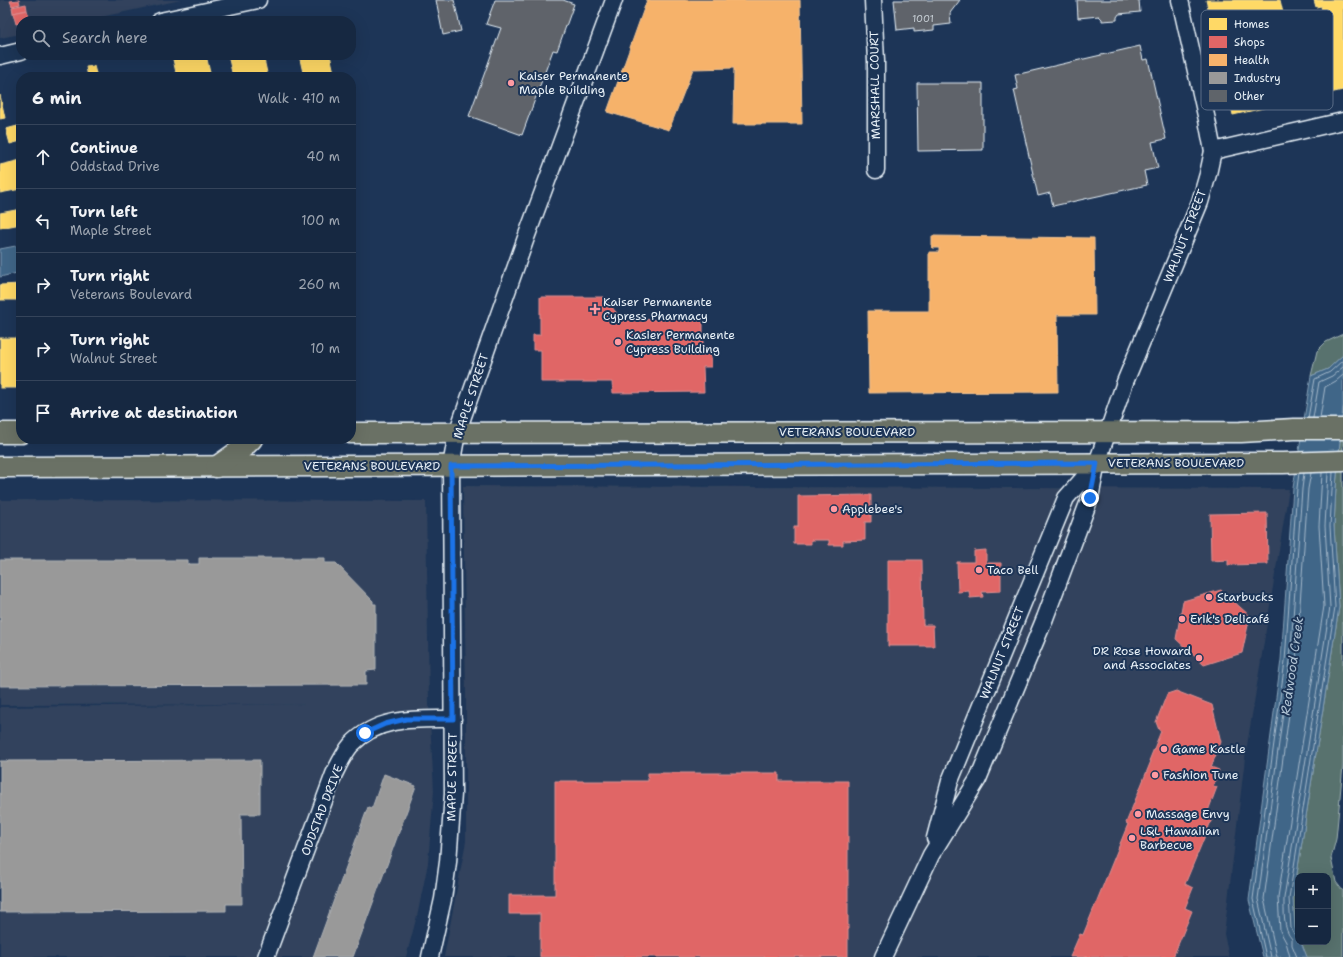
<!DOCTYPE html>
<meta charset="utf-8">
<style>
body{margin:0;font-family:"Shantell Sans",sans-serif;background:#1f3048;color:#f1f3f6}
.controls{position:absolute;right:12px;bottom:12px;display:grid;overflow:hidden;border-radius:8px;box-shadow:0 4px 16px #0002}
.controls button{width:36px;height:36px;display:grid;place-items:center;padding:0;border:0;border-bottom:1px solid #35445a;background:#162841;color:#f1f3f6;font:20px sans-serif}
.stop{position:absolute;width:12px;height:12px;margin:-9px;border:3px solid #1a73e8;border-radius:50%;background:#fff}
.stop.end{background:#1a73e8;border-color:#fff;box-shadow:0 1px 4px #0008}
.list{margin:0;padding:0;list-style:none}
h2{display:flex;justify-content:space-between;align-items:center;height:52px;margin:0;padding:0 16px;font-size:17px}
h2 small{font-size:13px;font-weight:400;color:#9ea6b1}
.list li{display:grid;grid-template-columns:26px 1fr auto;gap:12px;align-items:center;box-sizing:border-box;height:64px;padding:0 16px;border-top:1px solid #35445a}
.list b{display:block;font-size:15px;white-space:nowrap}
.list p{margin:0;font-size:13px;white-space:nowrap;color:#9ea6b1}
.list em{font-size:13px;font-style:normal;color:#9ea6b1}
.icon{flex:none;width:22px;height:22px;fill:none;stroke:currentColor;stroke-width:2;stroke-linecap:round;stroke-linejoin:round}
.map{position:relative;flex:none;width:1343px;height:957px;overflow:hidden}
.search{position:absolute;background:#162841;box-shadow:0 4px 16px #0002;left:16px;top:16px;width:340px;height:44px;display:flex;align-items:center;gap:10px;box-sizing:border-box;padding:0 14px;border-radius:16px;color:#9ea6b1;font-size:15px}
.panel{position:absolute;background:#162841;box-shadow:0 4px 16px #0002;left:16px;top:72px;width:340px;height:372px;border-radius:16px}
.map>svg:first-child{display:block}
</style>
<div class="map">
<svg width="1343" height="957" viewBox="0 0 1343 957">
<rect width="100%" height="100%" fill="#1d3557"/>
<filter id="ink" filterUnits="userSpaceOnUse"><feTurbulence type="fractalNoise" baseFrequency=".025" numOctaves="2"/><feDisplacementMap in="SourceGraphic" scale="8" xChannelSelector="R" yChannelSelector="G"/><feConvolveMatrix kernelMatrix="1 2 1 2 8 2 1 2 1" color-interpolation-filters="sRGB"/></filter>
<g filter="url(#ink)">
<g fill="#31435d">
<polygon points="0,0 181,0 82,21 21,21 21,34 0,38"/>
<polygon points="463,486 1289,489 1245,758 1224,934 1229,957 444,957 466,841 466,694"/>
<polygon points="0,500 426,501 429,704 434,791 428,863 418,912 406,957 0,957 0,707 314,704 0,705"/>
</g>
<g fill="#58726e" stroke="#a0b2b3">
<polygon points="1343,334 1343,355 1328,369 1311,376 1317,351 1326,342"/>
<polygon points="1343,407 1343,765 1336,839 1331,858 1336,882 1343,891 1343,957 1307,957 1301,942 1328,942 1328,876 1298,876 1298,935 1295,928 1293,899 1339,607 1334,526 1336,487"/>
</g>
<g fill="#406688" stroke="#839eb5">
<polygon points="21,245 21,272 0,277 0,249"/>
<polygon points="1343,355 1343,407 1336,487 1334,526 1339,607 1293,899 1295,928 1298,935 1298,942 1301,942 1307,957 1263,957 1249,900 1281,660 1293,488 1311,376 1328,369"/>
</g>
<g fill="#ffd966" stroke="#f8e092">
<polygon points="1206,0 1280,0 1303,99 1233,115"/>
<polygon points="1314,0 1342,0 1343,3 1343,90 1303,99 1289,41 1318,34 1319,37 1327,35 1321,6 1316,7"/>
<polygon points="172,55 206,55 211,77 177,77"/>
<polygon points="228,55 263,55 268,77 233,77"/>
<polygon points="299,55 330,55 335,77 304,77"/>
<polygon points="94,66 97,77 88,77 86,67"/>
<polygon points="0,95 5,118 0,119"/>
<polygon points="21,125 21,141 10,144 6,129"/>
<polygon points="21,160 21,189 0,193 0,165"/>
<polygon points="21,209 21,224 0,228 0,213"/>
<polygon points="21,284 21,300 0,300 0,285"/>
<rect x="0" y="338" width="21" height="50"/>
</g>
<g fill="#e06666" stroke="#e29092">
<polygon points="19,0 20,4 12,6 10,1"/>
<polygon points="26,4 27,10 13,13 12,7"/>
<polygon points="27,10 30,21 21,21 21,23 16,24 13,13"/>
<polygon points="540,297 604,297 615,311 623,320 703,319 703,351 711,351 711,367 703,367 704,392 613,393 612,382 541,382 541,350 533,350 533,335 540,335"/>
<polygon points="871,495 871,522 865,522 865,540 843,541 843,545 829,545 829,540 811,540 811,544 794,544 794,527 798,527 798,496"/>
<polygon points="1267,513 1268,564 1228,565 1228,560 1211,561 1210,514"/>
<polygon points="986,550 986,563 1001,563 1001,591 982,592 983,597 970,598 969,591 958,592 957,562 974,562 974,551"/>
<polygon points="888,560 922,560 923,625 933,625 934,646 888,646"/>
<polygon points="1221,590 1250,616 1242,653 1204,665 1176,639 1183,601"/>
<polygon points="1176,691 1212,705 1221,742 1211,767 1219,770 1213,786 1217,787 1208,811 1214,814 1185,884 1193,888 1185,908 1192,911 1173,957 1070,957 1080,934 1083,935 1128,824 1126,823 1151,761 1149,761 1161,731 1159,730 1156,722 1167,694"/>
<polygon points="648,773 779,773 779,781 848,781 848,957 540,957 540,914 509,914 509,895 555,895 555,781 648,781"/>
</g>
<g fill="#f6b26b" stroke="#f2c595">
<polygon points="647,0 800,0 802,124 733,124 734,68 693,69 669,130 607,112"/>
<polygon points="932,236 1094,238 1095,315 1057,315 1058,392 869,393 868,311 929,311 929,252 939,252 939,248 932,248"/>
</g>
<g fill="#999" stroke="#b1b3b6">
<polygon points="199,558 325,558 325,563 336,563 373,601 373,604 376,604 376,670 366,671 366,685 0,686 0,560 188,560 188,564 199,564"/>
<polygon points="260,760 260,814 241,814 242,904 226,904 226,911 0,912 0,761"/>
<polygon points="384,774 416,786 353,957 313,957 368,807 372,808"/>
</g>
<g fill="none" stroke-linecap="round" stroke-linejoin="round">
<g stroke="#a5b9cb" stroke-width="1">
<polyline points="1308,418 1315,379 1330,372 1343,360"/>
<polyline points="1313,418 1319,382 1332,376 1343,367"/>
<polyline points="1320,418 1325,387 1336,381 1343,375"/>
<polyline points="1298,935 1294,934 1291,928 1289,898 1335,607 1330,526 1333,472"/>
<polyline points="1266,957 1253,899 1285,661 1297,488 1299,473"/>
<polyline points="1271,957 1258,899 1290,661 1302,489 1304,473"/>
<polyline points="1277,957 1264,899 1296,662 1308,489 1311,473"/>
<polyline points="1290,957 1286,942 1280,931 1278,897 1324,606 1319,526 1322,473"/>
<path d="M1297,957L1292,945V939C1283,930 1284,911 1284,898L1330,607L1325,526L1328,473"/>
</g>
</g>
<g fill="#5f646a" stroke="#e8f1f8">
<polygon points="436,0 454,0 461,31 443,35"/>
<polygon points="495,0 563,0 574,4 557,51 553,50 522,135 469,116 501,28 486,24"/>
<polygon points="894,0 960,0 950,13 951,24 934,26 934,30 914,32 914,28 897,30"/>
<polygon points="1077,0 1139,0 1140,12 1119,14 1117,17 1117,20 1102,21 1102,19 1099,16 1078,18"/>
<polygon points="1140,46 1143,60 1148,59 1166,139 1152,142 1158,168 1144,171 1147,185 1053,206 1050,193 1038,196 1014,90 1018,89 1015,75"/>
<polygon points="917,83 983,83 983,150 918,151"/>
</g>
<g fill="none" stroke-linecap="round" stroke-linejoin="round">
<g stroke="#e8f1f8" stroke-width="19">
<g id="minor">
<polyline points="873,0 876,61 876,170"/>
<polyline points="160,21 258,0"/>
<polyline points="0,56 21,51"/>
<polyline points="1213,151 1343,121"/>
<polyline points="935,838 950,781 1066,498 1096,464"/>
<path d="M266,957L334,774C339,764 344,753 351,745C378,716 417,719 453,719"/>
<polyline points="430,957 443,899 448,862 453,794 451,466 457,433 527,235 614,0"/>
<polyline points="883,957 931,855 978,779 1045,618 1090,498 1097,463 1125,382 1200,202 1208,174 1213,151 1207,120 1180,0"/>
</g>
</g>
<g stroke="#e8f1f8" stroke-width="23">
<g id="major">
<polyline points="0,433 21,433"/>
<polyline points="351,433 1241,432 1294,429 1343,429"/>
<polyline points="0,467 1283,463 1343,461"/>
<polyline points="216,467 243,448 252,439"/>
</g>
</g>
<use href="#minor" stroke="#1d3557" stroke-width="16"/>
<use href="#major" stroke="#6b7165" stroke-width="20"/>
</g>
</g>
<g fill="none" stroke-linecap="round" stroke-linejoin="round" filter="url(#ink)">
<polyline stroke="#1a73e8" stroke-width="5" points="365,733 385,724 406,719 453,719 451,466 1097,463 1090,498"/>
</g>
<g fill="#ff9aa2" stroke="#1d3557" stroke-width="1.5">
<circle cx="511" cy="83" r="4"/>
<path d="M593 303h4v4h4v4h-4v4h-4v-4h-4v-4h4z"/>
<circle cx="618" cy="342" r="4"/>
<circle cx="834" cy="509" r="4"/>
<circle cx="979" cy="570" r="4"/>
<circle cx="1209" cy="597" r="4"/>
<circle cx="1182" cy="619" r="4"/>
<circle cx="1199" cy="658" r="4"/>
<circle cx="1164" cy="749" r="4"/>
<circle cx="1155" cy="775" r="4"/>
<circle cx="1138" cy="814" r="4"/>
<circle cx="1132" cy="838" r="4"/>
</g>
<g text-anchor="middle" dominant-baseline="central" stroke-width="4" stroke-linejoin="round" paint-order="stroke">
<g font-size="10" fill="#c6ced4">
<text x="923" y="18">1001</text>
</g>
<g font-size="12" fill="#e8f1f8" stroke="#1d3557" text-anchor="start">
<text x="519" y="76">Kaiser Permanente<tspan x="519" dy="14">Maple Building</tspan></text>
<text x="603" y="302">Kaiser Permanente<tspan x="603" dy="14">Cypress Pharmacy</tspan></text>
<text x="626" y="335">Kasier Permanente<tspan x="626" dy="14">Cypress Building</tspan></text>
<text x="842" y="509">Applebee's</text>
<text x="987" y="570">Taco Bell</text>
<text x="1217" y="597">Starbucks</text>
<text x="1190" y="619">Erik's Delicafé</text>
<text x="1191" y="651" text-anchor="end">DR Rose Howard<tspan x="1191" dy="14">and Associates</tspan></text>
<text x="1172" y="749">Game Kastle</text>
<text x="1163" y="775">Fashion Tune</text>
<text x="1146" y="814">Massage Envy</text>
<text x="1140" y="831">L&amp;L Hawaiian<tspan x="1140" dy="14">Barbecue</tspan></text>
</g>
<g font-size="12" fill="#e8f1f8" stroke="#1d3557">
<text transform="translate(875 85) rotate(-91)">MARSHALL COURT</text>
<text transform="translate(1185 236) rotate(-69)">WALNUT STREET</text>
<text transform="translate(471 396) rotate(-72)">MAPLE STREET</text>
<text x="847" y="432">VETERANS BOULEVARD</text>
<text x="1176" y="463">VETERANS BOULEVARD</text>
<text x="372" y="466">VETERANS BOULEVARD</text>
<text transform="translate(1002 653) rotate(-68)">WALNUT STREET</text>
<text transform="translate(452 777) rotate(-89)">MAPLE STREET</text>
<text transform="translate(322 810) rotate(-69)">ODDSTAD DRIVE</text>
</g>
<g font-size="13" font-style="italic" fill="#adc0d1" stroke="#1d3557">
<text transform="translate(1292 666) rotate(-82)">Redwood Creek</text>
</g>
</g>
<rect x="1201" y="10" width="132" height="100" rx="6" fill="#1d3557" stroke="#5a6d87" stroke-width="1"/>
<rect x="1209" y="18" width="18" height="12" fill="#ffd966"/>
<rect x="1209" y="36" width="18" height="12" fill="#e06666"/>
<rect x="1209" y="54" width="18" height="12" fill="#f6b26b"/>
<rect x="1209" y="72" width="18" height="12" fill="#999"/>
<rect x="1209" y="90" width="18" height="12" fill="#5f646a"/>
<g font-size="11" fill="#e8f1f8">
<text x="1234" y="28">Homes</text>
<text x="1234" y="46">Shops</text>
<text x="1234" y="64">Health</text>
<text x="1234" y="82">Industry</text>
<text x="1234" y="100">Other</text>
</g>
</svg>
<div class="controls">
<button>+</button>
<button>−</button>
</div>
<div class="stop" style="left:365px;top:733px"></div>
<div class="stop end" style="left:1090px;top:498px"></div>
<div class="search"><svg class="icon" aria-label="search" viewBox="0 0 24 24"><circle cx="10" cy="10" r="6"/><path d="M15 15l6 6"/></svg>Search here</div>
<section class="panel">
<h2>6 min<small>Walk · 410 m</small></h2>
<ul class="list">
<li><svg class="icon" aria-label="ahead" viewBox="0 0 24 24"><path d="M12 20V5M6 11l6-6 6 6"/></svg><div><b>Continue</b><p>Oddstad Drive</p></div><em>40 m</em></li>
<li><svg class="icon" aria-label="left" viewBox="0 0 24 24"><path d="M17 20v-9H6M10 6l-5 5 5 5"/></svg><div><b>Turn left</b><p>Maple Street</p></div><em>100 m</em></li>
<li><svg class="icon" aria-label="right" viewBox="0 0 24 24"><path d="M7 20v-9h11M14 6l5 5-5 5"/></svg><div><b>Turn right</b><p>Veterans Boulevard</p></div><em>260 m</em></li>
<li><svg class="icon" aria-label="right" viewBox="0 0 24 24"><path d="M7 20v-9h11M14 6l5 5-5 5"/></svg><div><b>Turn right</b><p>Walnut Street</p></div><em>10 m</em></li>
<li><svg class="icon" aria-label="arrive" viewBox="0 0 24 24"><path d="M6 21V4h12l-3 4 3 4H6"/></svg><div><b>Arrive at destination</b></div></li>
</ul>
</section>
</div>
